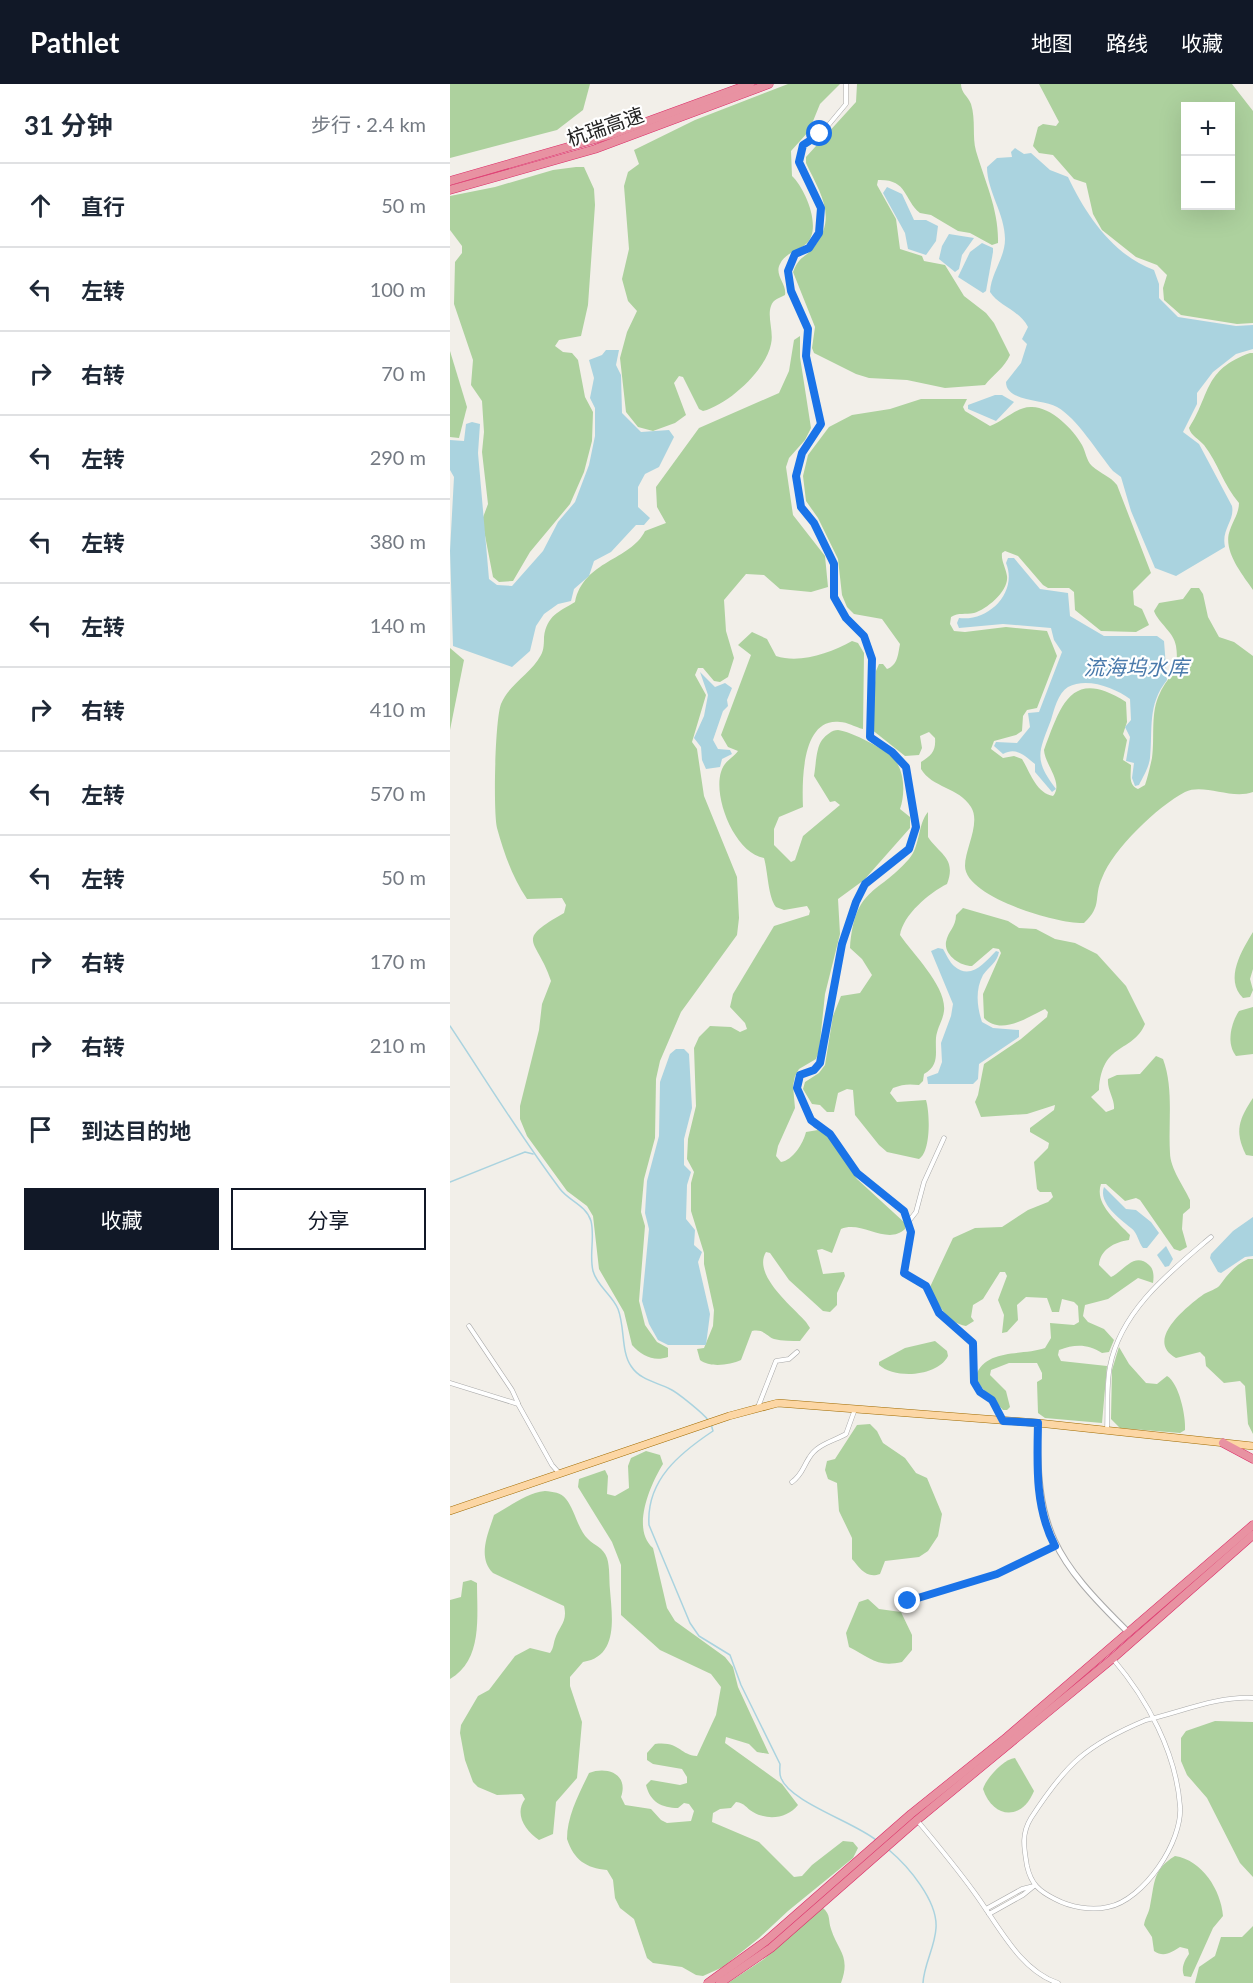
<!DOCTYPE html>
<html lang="zh">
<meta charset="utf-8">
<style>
body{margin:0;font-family:Lato,"Noto Sans SC",sans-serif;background:#f2f2f3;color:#1f2937}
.controls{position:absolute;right:18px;top:18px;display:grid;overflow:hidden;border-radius:0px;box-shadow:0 6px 24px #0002}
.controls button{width:54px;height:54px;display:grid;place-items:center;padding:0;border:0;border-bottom:2px solid #e0e1e3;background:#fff;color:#1f2937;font:30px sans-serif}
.stop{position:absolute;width:18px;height:18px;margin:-14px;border:4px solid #1a73e8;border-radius:50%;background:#fff}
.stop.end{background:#1a73e8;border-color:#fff;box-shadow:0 2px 6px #0008}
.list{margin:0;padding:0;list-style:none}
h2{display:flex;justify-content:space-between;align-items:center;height:78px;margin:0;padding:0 24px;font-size:26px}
h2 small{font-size:20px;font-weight:400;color:#747a83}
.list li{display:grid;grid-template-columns:39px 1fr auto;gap:18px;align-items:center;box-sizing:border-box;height:84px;padding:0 24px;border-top:2px solid #e0e1e3}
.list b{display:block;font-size:22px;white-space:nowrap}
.list em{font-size:20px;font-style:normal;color:#747a83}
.actions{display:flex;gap:12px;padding:18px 24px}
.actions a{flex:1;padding:14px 0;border:2px solid #111827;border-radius:0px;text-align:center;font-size:21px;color:#111827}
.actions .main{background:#111827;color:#fff}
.icon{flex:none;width:33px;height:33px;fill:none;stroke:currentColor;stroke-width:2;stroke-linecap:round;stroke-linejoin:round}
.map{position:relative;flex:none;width:803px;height:1899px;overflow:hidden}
header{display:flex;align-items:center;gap:36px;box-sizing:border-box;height:84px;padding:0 30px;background:#111827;color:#fff}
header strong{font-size:28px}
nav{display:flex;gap:33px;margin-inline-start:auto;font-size:21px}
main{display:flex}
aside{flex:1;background:#fff}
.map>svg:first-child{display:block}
</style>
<header>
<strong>Pathlet</strong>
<nav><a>地图</a><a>路线</a><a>收藏</a></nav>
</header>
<main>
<aside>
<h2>31 分钟<small>步行 · 2.4 km</small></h2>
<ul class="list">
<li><svg class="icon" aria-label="ahead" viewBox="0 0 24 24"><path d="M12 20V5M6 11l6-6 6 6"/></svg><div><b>直行</b></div><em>50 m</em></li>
<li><svg class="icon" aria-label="left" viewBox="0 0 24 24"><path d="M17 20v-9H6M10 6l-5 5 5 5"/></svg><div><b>左转</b></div><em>100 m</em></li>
<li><svg class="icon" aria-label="right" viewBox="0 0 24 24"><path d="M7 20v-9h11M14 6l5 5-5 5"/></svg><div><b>右转</b></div><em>70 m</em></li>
<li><svg class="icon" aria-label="left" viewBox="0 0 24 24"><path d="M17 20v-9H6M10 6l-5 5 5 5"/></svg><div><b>左转</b></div><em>290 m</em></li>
<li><svg class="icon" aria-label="left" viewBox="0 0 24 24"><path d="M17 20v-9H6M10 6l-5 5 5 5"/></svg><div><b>左转</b></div><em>380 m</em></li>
<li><svg class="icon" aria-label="left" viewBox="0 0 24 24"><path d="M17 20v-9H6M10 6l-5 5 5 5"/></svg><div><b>左转</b></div><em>140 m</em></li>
<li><svg class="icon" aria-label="right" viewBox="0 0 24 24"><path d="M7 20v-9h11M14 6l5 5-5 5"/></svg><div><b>右转</b></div><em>410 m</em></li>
<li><svg class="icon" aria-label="left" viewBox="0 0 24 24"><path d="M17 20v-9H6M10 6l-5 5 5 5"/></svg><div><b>左转</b></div><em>570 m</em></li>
<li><svg class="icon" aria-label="left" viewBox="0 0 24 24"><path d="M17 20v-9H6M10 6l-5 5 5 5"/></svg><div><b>左转</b></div><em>50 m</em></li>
<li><svg class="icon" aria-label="right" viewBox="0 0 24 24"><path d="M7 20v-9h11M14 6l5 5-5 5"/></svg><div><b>右转</b></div><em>170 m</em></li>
<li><svg class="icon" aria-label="right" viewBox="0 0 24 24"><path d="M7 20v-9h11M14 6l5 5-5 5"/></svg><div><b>右转</b></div><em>210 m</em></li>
<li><svg class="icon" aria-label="arrive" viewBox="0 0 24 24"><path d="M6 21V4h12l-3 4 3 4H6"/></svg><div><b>到达目的地</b></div></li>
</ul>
<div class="actions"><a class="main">收藏</a><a>分享</a></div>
</aside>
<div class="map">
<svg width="803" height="1899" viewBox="0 0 803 1899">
<rect width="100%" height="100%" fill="#f2efe9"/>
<g fill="#add19e" fill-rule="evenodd">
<polygon points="0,0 140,0 133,26 107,46 0,74"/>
<path d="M338,0H390L370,20L359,47L341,67L342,92C355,104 373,145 356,160C348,167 335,169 330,180C324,191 337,200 335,211C330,214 323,215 321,222C317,233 324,248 321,260C316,286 279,320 253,327L249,325L233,293L229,292L224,299L236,331L225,339L203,347L188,343L176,328L170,274L177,248L187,227L178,217L172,195L179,165L174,102L178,88L189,80L184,66L245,36Z"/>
<path d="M407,0H511C511,9 518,12 521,20C526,36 522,53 526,67C535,98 549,126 548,159L542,161L520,149L508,147L481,131L470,129C453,115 458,95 428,96L427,101L446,135L450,165L472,172L474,177L495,181L514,212L536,229L544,239L560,271C555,283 543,291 535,301L495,304L457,296L419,294L406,290L364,269L362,264L365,243L343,188C350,171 354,175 364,163C388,133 370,109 356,79V73L406,18Z"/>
<path d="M589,0H782L803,27V239L787,240L731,231L714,216L713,204L717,191L707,181L686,173L652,146L643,130L636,99L624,95L603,71L589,69L583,62L588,43L593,40L606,42L609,38ZM780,22V122H736V22Z"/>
<polygon points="126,83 134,83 144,105 145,121 138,221 131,252 109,256 105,262 113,268 122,269 128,276 135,313 143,328 142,357 134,388 120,420 80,468 63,497 49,498 43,493 32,436 38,420 32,368 34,348 32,317 21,301 23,276 4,220 5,178 12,169 12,162 0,146 0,112 45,103 103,86"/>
<path d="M350,252V273L361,344L355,356L339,374L336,383L343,431L375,472L378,503L361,508L330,505L314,491L296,490L274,516L276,547L284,574L278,593L270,598L264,597L253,584H248L245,591L256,611L242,658L247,665L254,712L287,793L289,834L287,851L231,928L210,977L206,995L205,1054L194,1095L191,1128L195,1142L189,1217L195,1241L207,1258L218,1264V1273C204,1278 192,1272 182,1261L174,1228L149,1185L143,1132L137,1122L117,1107L77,1052L70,1035V1022L89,946L92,920L101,897C87,854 63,858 114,829L116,821L112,814L77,815C62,793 54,769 47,744C43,727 45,636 51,620C59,600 81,590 91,571C94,566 94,558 94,553C97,531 109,528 125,518C134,476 180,477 195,447L216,439L207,423L206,403L249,344L329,309L339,287L344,256Z"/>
<polygon points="0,267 17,323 9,354 0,353"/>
<path d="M800,269H803V506C792,490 772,466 780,446C783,437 789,429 789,419C774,402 768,379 754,361C749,355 741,352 739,344C761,310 753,286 800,269Z"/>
<path d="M471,315H517L513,323L515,327L540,342C554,337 567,322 582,323C601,323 623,345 632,361C636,368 636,376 642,382C651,390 660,392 667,401L701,489L683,507L684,521L692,525L699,541L686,548L651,547L625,526L624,508L619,504H598L593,501L568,472L555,467L552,469C551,477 556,484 557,492C559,507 537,525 524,529C515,531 509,528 501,533L500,540L504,547L515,548L556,543L597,547L607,572L587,624L577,626L573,632L572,647L566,651L544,657L541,665L553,674L564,672L572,675C580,688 586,709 603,712C614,699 595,681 594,666C611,621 621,583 676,618L677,638L673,650L677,656L673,676L681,681C681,690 678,701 688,705L695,701C698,692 700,683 702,674C705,653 700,628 710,609C719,591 730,586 726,562C724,548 709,540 704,527L709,519L733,515L741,504H749L753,510L758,533L769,553L784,558L803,572V708C781,716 754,699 735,708C708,722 663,765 652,794C643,814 653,821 634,839C607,840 515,813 515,782C515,765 531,739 521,723C509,703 482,704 471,685V678C482,671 486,667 485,654L479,648L470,652L472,664L469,671L455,672L421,645L426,587L429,580H433L437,585C448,581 448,570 450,560L432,535L404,530L397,523L392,511L388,475L368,434L356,417L353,392L358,371L379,343L402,331L440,325Z"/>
<path d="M302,548L317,555L326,572C350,580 380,569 402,557L408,559L414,569L413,645C405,643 397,638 390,638C351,633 352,699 353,723L329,733L324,745V761L341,778L345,776L353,752L390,721L385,717L380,718L364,692C366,681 366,664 372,656C376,651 382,646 388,646C400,647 438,666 445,676C455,689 455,711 450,725L460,733V744L414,796L388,815L390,850L375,910L369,967L366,975L349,985L345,992L343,1002L345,1024L328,1062L326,1072L331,1078C343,1076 353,1060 356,1048L368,1046L377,1051L407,1095L455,1139V1145C437,1162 412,1136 391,1145L382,1169L372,1165L367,1166L373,1190L394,1188L395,1192L387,1209V1221L380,1228L373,1227L339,1196L320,1169L316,1168C302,1191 343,1223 356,1238L360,1244L350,1257C342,1257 332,1257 324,1255C315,1251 314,1245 302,1247L291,1276C280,1281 260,1284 250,1276L247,1265L254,1264L263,1242L264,1226L254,1180V1169L241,1127V1099L244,1088L237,1075L238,1055L246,1022L244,964L249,953L260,942L281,943L290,948L297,945L295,939L280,923L283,910L324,842L359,831L360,827L357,822L334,826L326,823C318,813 318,788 314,774C285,769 263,714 271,688C274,677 282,675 288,667L278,663L271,651L301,571L288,561Z"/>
<polygon points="0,564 14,576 0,646"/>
<path d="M478,728V753C489,770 507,774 497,800C479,809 453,831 450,851C463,870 497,903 494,927C493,936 487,944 486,954C485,969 490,981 474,990L473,997L469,1001C459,1000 453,1000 443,1004L440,1009L447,1018L476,1016C480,1029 481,1068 469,1075L437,1068L429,1061L405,1031L403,1006L397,1005L388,1009L384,1028H377L370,1021L362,1020L353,1005L355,998L369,989L375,981L383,932L391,912L410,909L422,891L412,875L400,864C405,803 426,812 459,775C470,763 468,739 478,728Z"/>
<path d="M513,824L558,837L569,844L586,845L605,855L625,859L647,870L676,902L695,940C682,970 652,957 649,1006L641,1013L656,1028L664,1025C665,1015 657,1006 658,995L667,991L690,990L706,972L713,975C724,1005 718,1038 720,1069C720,1084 734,1103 740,1116V1124L733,1130L732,1145L737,1163L730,1167L724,1165L690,1116L686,1114L675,1117L656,1100H651C644,1120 667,1137 680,1151L679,1156C664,1158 650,1166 649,1181L661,1193C673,1188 684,1167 699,1181C704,1185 704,1193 703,1199L688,1194L658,1215L635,1221L633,1232L638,1238L654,1245L664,1256L659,1268L652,1269C638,1260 625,1260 609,1266L608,1271L611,1277L657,1282L652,1339L595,1334L588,1329L587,1298L592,1295V1289L587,1279H559L541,1286L540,1291L556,1307L560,1323L557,1326H553C544,1315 529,1305 526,1292C535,1264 573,1272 595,1264L601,1254L600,1239L624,1241L629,1238L628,1222L624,1218L612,1215L609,1228H602L597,1214L576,1213L567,1221L568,1236L557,1248L552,1249L554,1231L548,1216L557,1192L555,1188H550L533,1215L523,1221L521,1233L524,1237L516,1242C497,1239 487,1219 480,1203L503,1154L525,1144L552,1143L578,1126L598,1118L603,1113L601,1108H590L587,1105L584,1078L598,1064L599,1059L580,1048V1044L604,1026L605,1021L577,1030L531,1033L525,1018L528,1011L534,980L571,955L597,933L598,928L595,925C578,933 551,952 534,934L533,910L551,869L549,865L543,864L522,882C510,882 494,871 496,858C498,847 506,843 506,831Z"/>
<path d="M803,848V885L800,895L803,906L800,913L793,914C774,895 792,866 803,848Z"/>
<path d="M803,923V970L786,972C776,960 781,939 789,927Z"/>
<path d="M803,1014V1072L796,1071C784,1047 789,1035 803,1014Z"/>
<path d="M798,1175H803V1350L798,1340L795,1302L790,1297L774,1299L756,1282L755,1273L750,1268L726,1274C694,1257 736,1223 754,1210C759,1207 767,1205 770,1201C778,1190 785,1181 798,1175Z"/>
<path d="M485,1257L497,1267L498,1272C487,1293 445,1295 429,1281V1278L455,1264Z"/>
<path d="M669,1263L679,1280L696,1299L707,1300L717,1292C729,1299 736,1332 735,1346L730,1349L670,1344L661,1335L662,1286Z"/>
<path d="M420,1340L427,1347L433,1359L455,1374L466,1389L477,1394L492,1430L488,1452L478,1467L469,1473L435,1477L430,1490C416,1495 410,1484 402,1475V1454L389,1427L387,1399L378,1395L375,1386L377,1377L385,1375L407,1341Z"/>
<path d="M196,1367L210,1371L213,1380C200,1401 181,1445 203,1464L217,1524L225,1537L275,1573L283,1583L288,1603L319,1670L307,1668L299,1660L276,1653L275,1659L332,1700L348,1721C338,1734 318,1737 303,1728C296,1724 295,1719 286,1718L281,1724L270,1725L263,1729L262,1738L309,1758L344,1793L352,1792L362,1781L393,1757L403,1758L408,1764L403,1774L338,1827L309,1854L273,1883L253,1892L246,1891L232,1883L203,1879L197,1874L184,1835L170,1824L165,1814L163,1796L157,1786C136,1784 124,1776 117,1755C117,1732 129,1710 139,1689C157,1682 179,1690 171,1713L175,1721L201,1725L211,1736L217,1739L241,1737L244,1727L239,1720L234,1719L228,1724C212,1724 200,1718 196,1701L201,1696L230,1701L237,1699V1693L232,1685L203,1680L197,1676V1669L205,1660C230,1657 229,1671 247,1672L266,1631L271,1603L261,1590L210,1566L171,1531V1481L162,1458L128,1403L129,1395L155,1386L158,1392L157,1410L165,1412L179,1404L178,1382L181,1374Z"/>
<path d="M95,1407C103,1408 111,1408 116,1415C125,1426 128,1446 138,1455C145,1462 153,1463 157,1474C160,1483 159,1496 160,1506C162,1532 169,1573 133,1578L120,1593V1602L132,1638L127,1694L106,1718L103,1750L89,1756C75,1746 64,1730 75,1715L72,1710L47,1711L28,1703L23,1698L15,1676L10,1649L11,1641L28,1612L39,1606L65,1572L80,1564L100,1569C104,1563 103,1561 105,1555C109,1542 118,1538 114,1522L43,1489C27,1473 38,1450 44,1431C61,1422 76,1409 95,1407Z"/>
<path d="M21,1496L27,1499C27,1533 33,1576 0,1595V1516L11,1513L13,1498Z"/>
<path d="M418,1515L429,1525L451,1528L462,1551V1566L452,1578C427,1584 419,1573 399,1563L396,1549L409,1518Z"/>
<polygon points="765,1637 803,1638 803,1793 790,1779 757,1714 737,1691 731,1677 731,1654 736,1647"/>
<path d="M565,1674L584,1707C572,1737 543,1735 533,1705C536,1694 554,1675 565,1674Z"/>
<path d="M725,1772C752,1776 771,1806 773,1832L763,1844L741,1893L734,1892C731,1884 734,1877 739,1870L738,1865L730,1863C722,1868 714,1874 704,1867L702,1853L694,1841C695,1834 699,1829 700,1822C705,1799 702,1786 725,1772Z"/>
<path d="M373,1824C381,1831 378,1836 381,1845C388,1867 401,1872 391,1899H278L314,1875Z"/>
<polygon points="803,1842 803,1899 745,1899 749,1883 765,1872 771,1853 792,1853"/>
</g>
<g fill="#aad3df">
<path d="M565,64L574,70L581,69L600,86L618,93C636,131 663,171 704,186L709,200V214L728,233L786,242L803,241V265L786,270L763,288L747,309V320L733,348L749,360L782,422C785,437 771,445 775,463L726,492L705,484L681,427L671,393L663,387C648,369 627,334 607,323C594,315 556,318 556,298L571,279L577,260L572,255L578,243C569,226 549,222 540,208C541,189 555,174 555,155C555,130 537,107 537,83L547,74L562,73L561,68Z"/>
<polygon points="437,103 452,110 464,136 476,136 488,142 486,157 476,171 458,165 455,149 433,109"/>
<polygon points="499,150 524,154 512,171 509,185 505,188 489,175 492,162"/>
<polygon points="532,159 543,164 543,168 536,207 533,209 508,193 520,168"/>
<polygon points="156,266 169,266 166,281 171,291 172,329 191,348 219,346 224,353 209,383 195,390 188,403 188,423 200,434 194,441 186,441 161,468 144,477 139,492 124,505 121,517 108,520 94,530 86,542 80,567 62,583 3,562 0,467 4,393 0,386 0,356 14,357 16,340 22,338 30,340 28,369 39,495 47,501 62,502 93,467 108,438 125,418 139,381 145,352 145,324 140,314 144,294 139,276 152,271"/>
<polygon points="545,311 552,311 564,318 546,337 518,325 518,321"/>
<path d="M558,474H564L590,505L618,509L620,532L654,552H707L714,557L717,596C697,621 703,645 700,674C699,683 693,693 689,701L685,702L682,694L684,679L676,677L680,653L675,643L681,636L680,615C665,604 637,593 618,603C608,609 604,626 601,636C589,668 583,675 606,705L602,708L585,688V680C574,671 566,663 553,670L544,662L546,658L567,659L580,643L578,629L589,628L612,568L604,556L601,544L553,540L509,544L507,539L509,534C539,538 568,508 556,479Z"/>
<polygon points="250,588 265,603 275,599 282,604 277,616 278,622 273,627 263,656 268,665 280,666 282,670 272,675 270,683 256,685 252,676 251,663 244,654 254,632 258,611"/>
<path d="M488,864L493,865C496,870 500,879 504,882C521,897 535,878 546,867L549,868C547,879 539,882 533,891C525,906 527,923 532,938L543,944L569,946V953L529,980L528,995L523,1000H478L477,993L488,989L492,978L491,959L501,932L503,920L481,867Z"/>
<polygon points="226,965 234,965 239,970 242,1024 234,1055 234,1081 241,1088 237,1101 236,1135 245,1146 244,1161 252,1168 248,1178 260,1230 256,1261 218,1261 208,1256 199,1240 192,1217 199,1145 195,1129 197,1097 209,1052 210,998 220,970"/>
<path d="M654,1103L676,1125L686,1126L701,1138L709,1149L697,1164H693C688,1158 688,1149 681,1144C670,1135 648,1119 654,1103Z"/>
<polygon points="803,1133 803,1172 795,1173 771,1189 768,1188 760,1174 761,1170 783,1147"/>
<polygon points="716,1162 723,1175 719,1182 715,1183 707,1171"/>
</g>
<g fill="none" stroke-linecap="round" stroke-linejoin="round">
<g stroke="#aad3df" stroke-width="1.5">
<path d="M0,942C36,996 70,1052 110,1105C119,1117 136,1121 141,1137C145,1153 139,1171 143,1187C147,1202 162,1211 168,1225C175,1243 171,1268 181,1282C190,1296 206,1298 220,1305C227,1308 254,1330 258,1336"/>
<polyline points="0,1098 75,1068 83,1070"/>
<path d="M261,1340L263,1347C230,1369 196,1396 199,1441L240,1539L249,1552L280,1571L291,1601L330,1680C330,1684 329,1690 331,1694C340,1718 404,1738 426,1756"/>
<path d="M439,1766C458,1782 488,1817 486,1844C485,1863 474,1880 473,1899"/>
</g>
<g stroke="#a9a9a9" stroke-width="5">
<g id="minor">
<polyline points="396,0 396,20 371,50 353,61 349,78 371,124 369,149 359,164 345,170 338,187 341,207 358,245 356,272 371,340 352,369 346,392 351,423 364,439 384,480 384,513 396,534 414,552 422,575 420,653 442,668 456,683 466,743 459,765 415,800 406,818 392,860 370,979 364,985 350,991 347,1004 365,1041 380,1050 407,1089 454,1127 461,1148 454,1189 476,1202 489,1229 523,1259 524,1298 530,1308 542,1316 552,1336"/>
<polyline points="459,1137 466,1128 474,1098 494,1054"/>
<polyline points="19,1242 62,1306 68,1319"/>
<polyline points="0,1299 68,1320 102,1381 109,1389"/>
<polyline points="308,1323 326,1277 339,1275 347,1268"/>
<path d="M657,1346C658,1325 656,1303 660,1282C671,1226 721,1187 761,1153"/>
<path d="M342,1398C352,1391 353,1383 359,1374C367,1360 384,1357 396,1350L405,1325"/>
<polyline points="458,1517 547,1490 605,1462"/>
<path d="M663,1575C697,1615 726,1668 730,1722C733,1757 694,1816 658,1823C641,1827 620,1823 605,1815C589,1807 581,1800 577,1782C574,1764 571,1750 581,1734C616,1680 636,1661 696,1636C731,1628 767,1612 803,1614"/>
<path d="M466,1735C486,1759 506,1783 524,1808C547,1839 569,1886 608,1899"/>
<polyline points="536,1825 572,1805 584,1802"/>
<polyline points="539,1830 573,1811 584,1802"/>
</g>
</g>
<g stroke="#a9a9a9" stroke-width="7">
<path id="tertiary" d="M588,1339C585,1446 604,1475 679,1549"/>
</g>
<g stroke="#a06b00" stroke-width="8">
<polyline id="primary" points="0,1427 279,1332 328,1319 588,1339 803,1362"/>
</g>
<g stroke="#dc2a67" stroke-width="9">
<g id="motorway">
<polyline points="0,97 163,50 300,0"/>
<polyline points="0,106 145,65 319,0"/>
<polyline points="773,1359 803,1375"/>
<polyline points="258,1899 316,1857 461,1730 557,1653 803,1441"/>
<polyline points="270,1899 321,1864 467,1736 662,1575 803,1451"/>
</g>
</g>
<use href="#minor" stroke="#fff" stroke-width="4"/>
<use href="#tertiary" stroke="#fff" stroke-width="5"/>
<use href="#primary" stroke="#fcd6a4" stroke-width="7"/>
<use href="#motorway" stroke="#e892a2" stroke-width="8"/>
</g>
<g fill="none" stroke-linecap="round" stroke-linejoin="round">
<path stroke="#1a73e8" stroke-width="8" d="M370,50L353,61L349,78L371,124L369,149L359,164L345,170L338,187L341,207L358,245L356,272L371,340L352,369L346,392L351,423L364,439L384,480V513L396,534L414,552L422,575L420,653L442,668L456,683L466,743L459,765L415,800L406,818L392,860L370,979L364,986L350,991L347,1004L361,1036L380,1050L407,1089L454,1127L461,1148L454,1189L476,1202L489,1229L523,1259L524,1298L530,1308L542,1316L553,1337L588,1339C587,1381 585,1424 605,1462L547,1490L458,1517"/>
</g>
<g text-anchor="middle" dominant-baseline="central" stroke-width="4.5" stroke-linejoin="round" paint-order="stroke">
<g font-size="20" fill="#222" stroke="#fff">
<text transform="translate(155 42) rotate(-19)">杭瑞高速</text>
</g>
<g font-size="21" font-style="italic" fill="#4a7aab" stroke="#fff">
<text x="686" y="582">流海坞水库</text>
</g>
</g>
</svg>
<div class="controls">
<button>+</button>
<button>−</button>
</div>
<div class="stop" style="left:370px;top:50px"></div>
<div class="stop end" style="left:458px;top:1517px"></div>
</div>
</main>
